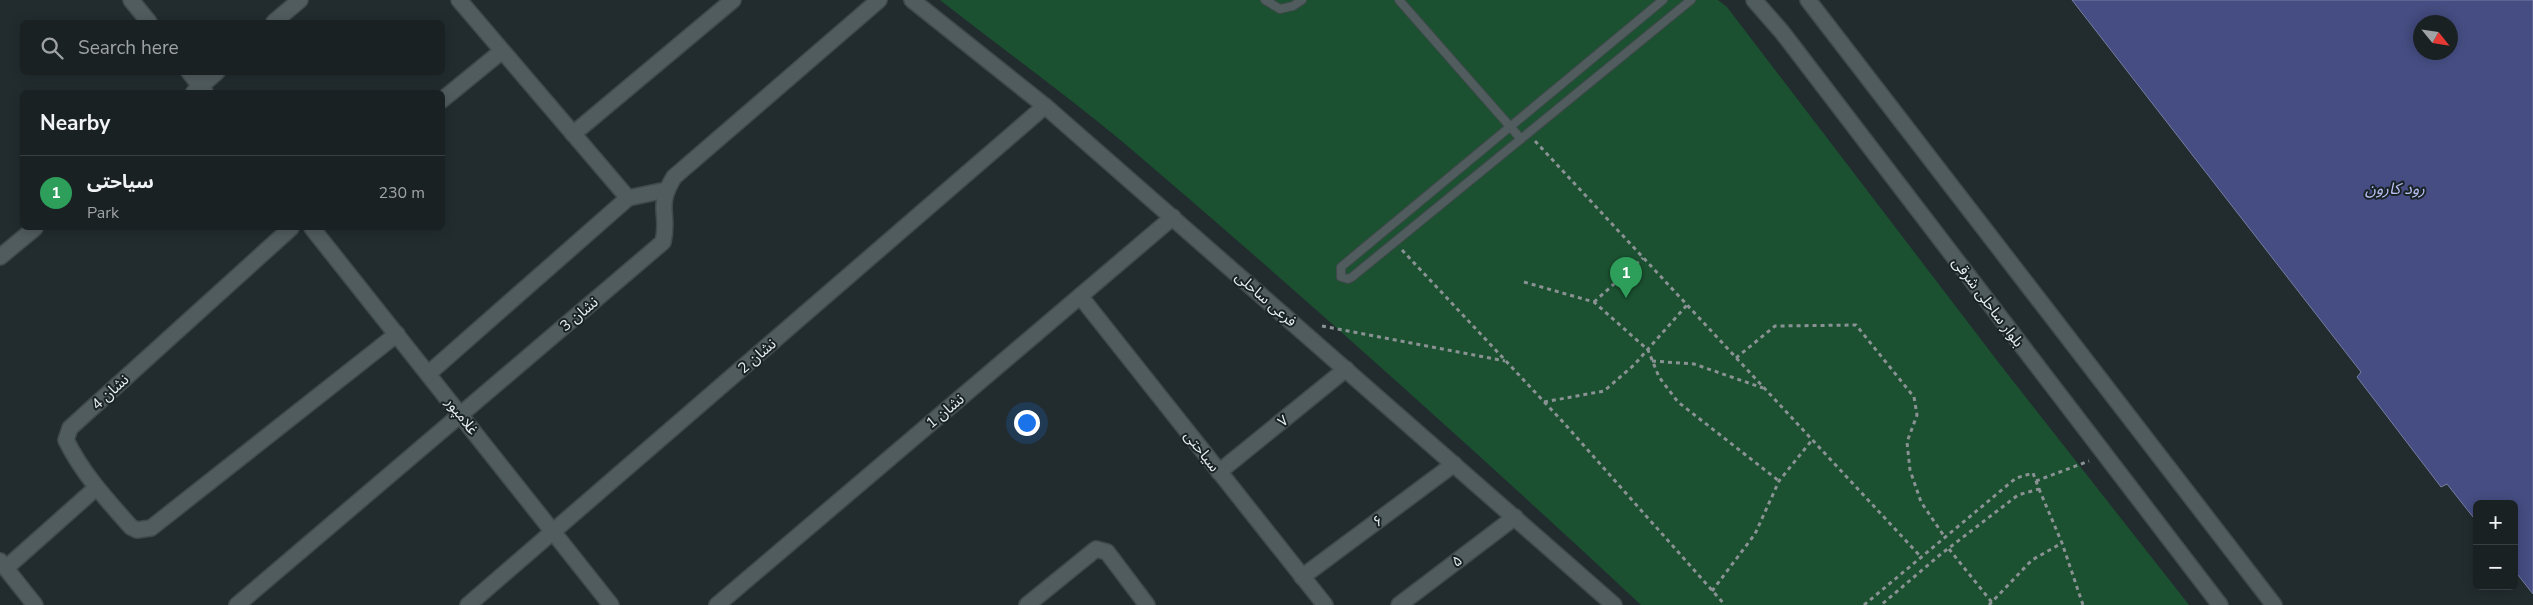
<!DOCTYPE html>
<meta charset="utf-8">
<style>
body{margin:0;font-family:"Nunito Sans","Noto Sans Arabic",sans-serif;background:#272e30;color:#f1f3f6}
.controls{position:absolute;right:15px;bottom:15px;display:grid;overflow:hidden;border-radius:8px;box-shadow:0 2px 12px #0003}
.controls button{width:45px;height:45px;display:grid;place-items:center;padding:0;border:0;border-bottom:1px solid #383e41;background:#1a2123;color:#f1f3f6;font:25px sans-serif}
.compass{position:absolute;left:2413px;top:15px;width:45px;height:45px;border-radius:50%;background:#1a2123;box-shadow:0 2px 12px #0003;rotate:120deg}
.you{position:absolute;left:1026px;top:422px;width:18px;height:18px;margin:-12px;border:4px solid #fff;border-radius:50%;background:#1a73e8;box-shadow:0 0 0 8px #1a73e833}
.badge{display:grid;place-items:center;width:32px;height:32px;border-radius:50%;background:#2563eb;color:#fff;font-size:16px;font-weight:700}
.pin{position:absolute;translate:-50% -41px;filter:drop-shadow(0 1px 2px #0008)}
.pin::after{content:'';position:absolute;top:26px;width:18px;height:15px;background:inherit;clip-path:polygon(0 0,100% 0,50% 100%)}
.list{margin:0;padding:0;list-style:none}
h2{display:flex;justify-content:space-between;align-items:center;height:65px;margin:0;padding:0 20px;font-size:21px}
h2 small{font-size:16px;font-weight:400;color:#9fa3a6}
.list li{display:grid;grid-template-columns:32px 1fr auto;gap:15px;align-items:center;box-sizing:border-box;height:75px;padding:0 20px;border-top:1px solid #383e41}
.list b{display:block;font-size:19px;white-space:nowrap}
.list p{margin:0;font-size:16px;white-space:nowrap;color:#9fa3a6}
.list em{font-size:16px;font-style:normal;color:#9fa3a6}
.icon{flex:none;width:28px;height:28px;fill:none;stroke:currentColor;stroke-width:2;stroke-linecap:round;stroke-linejoin:round}
.map{position:relative;flex:none;width:2533px;height:605px;overflow:hidden}
.search{position:absolute;background:#1a2123;box-shadow:0 2px 12px #0003;left:20px;top:20px;width:425px;height:55px;display:flex;align-items:center;gap:12px;box-sizing:border-box;padding:0 18px;border-radius:8px;color:#9fa3a6;font-size:19px}
.panel{position:absolute;background:#1a2123;box-shadow:0 2px 12px #0003;left:20px;top:90px;width:425px;height:140px;border-radius:8px}
.map>svg:first-child{display:block}
</style>
<div class="map">
<svg width="2533" height="605" viewBox="0 0 2533 605">
<rect width="100%" height="100%" fill="#222c2f"/>
<path fill="#1b5130" d="M940,0H1718L1727,7L2002,367L2189,605H1641C1472,447 1300,293 1124,143C1064,93 1001,48 940,0Z"/>
<path fill="#454d82" stroke="#767da3" fill-rule="evenodd" d="M2072,0H2533V594L2514,570V504H2477V522L2447,484L2441,487L2357,377L2361,372ZM2420,22H2450V52H2420Z"/>
<g fill="none" stroke-linecap="round" stroke-linejoin="round">
<g stroke="#40494b" stroke-width="10">
<g id="lane">
<polyline points="1265,0 1280,9 1293,6 1302,0"/>
<polyline points="1399,0 1521,139"/>
<polyline points="1663,0 1341,267 1341,277 1348,279 1352,277 1691,0"/>
</g>
</g>
<g stroke="#40494b" stroke-width="18">
<g id="street">
<polyline points="131,0 149,22"/>
<polyline points="459,0 628,198"/>
<polyline points="912,0 1045,106 1614,605"/>
<polyline points="189,72 205,92"/>
<polyline points="442,100 502,51"/>
<polyline points="573,134 733,0"/>
<path d="M291,228L70,428L66,440C82,473 107,500 131,527L137,530L151,528L397,334"/>
<polyline points="312,228 611,605"/>
<polyline points="1080,296 1325,605"/>
<polyline points="428,374 628,198 666,190"/>
<polyline points="1219,472 1346,369"/>
<polyline points="0,561 35,605"/>
<polyline points="6,568 96,488"/>
<polyline points="1302,577 1454,464"/>
<path d="M237,605L663,242C670,214 655,208 674,177L879,0"/>
<polyline points="468,605 1045,106"/>
<polyline points="717,605 1173,217"/>
<polyline points="1027,605 1096,549 1107,552 1147,605"/>
<polyline points="1399,605 1515,517"/>
</g>
</g>
<g stroke="#40494b" stroke-width="18">
<g id="secondary">
<polyline points="1754,0 1782,32 2220,605"/>
<polyline points="1808,0 2274,605"/>
<polyline points="274,22 300,0"/>
<polyline points="194,92 217,72"/>
<polyline points="0,257 35,228"/>
</g>
</g>
<g stroke="#8a9294" stroke-width="3" stroke-dasharray="4 4" stroke-linecap="butt">
<polyline points="1535,141 1921,557"/>
<polyline points="1402,250 1563,422 1725,605"/>
<polyline points="1524,282 1594,302 1648,350 1659,377 1678,402 1779,481"/>
<polyline points="1594,302 1643,258"/>
<polyline points="1322,326 1505,361"/>
<polyline points="1736,358 1775,326 1856,325 1914,397 1917,415 1907,442 1910,470 1921,502 1944,536"/>
<polyline points="1652,361 1694,364 1763,388"/>
<polyline points="1544,402 1604,391 1634,365 1687,305"/>
<polyline points="2036,481 2089,461"/>
<polyline points="2039,489 2062,543 2083,605"/>
<polyline points="1949,549 1994,605"/>
<polyline points="1712,591 1755,534 1779,481 1812,440"/>
<polyline points="1864,605 2016,478 2033,473 2039,489 2018,495 1941,554 1881,605"/>
<polyline points="1989,605 2032,560 2062,543"/>
</g>
<use href="#lane" stroke="#515c5f" stroke-width="8"/>
<use href="#street" stroke="#515c5f" stroke-width="15"/>
<use href="#secondary" stroke="#515c5f" stroke-width="15"/>
</g>
<g text-anchor="middle" dominant-baseline="central" stroke-width="4" stroke-linejoin="round" paint-order="stroke">
<g font-size="15" fill="#e7eeef" stroke="#192225">
<text transform="translate(1266 299) rotate(41)">فرعی ساحلی</text>
<text transform="translate(1988 302) rotate(53)">بلوار ساحلی شرقی</text>
<text transform="translate(579 314) rotate(-40)">نشان 3</text>
<text transform="translate(757 356) rotate(-41)">نشان 2</text>
<text transform="translate(110 392) rotate(-42)">نشان 4</text>
<text transform="translate(945 411) rotate(-40)">نشان 1</text>
<text transform="translate(462 416) rotate(52)">غلامپور</text>
<text transform="translate(1283 421) rotate(-39)">۷</text>
<text transform="translate(1202 451) rotate(52)">سیاحتی</text>
<text transform="translate(1378 521) rotate(-37)">۶</text>
<text transform="translate(1457 561) rotate(-37)">۵</text>
</g>
<g font-size="16" font-style="italic" fill="#b7c0f2" stroke="#192225">
<text x="2395" y="189">رود کارون</text>
</g>
</g>
</svg>
<div class="controls">
<button>+</button>
<button>−</button>
</div>
<svg class="compass" viewBox="-18 -18 36 36"><path d="M0-13l5 13h-10z" fill="#e53935"/><path d="M0 13l5-13h-10z" fill="#9fa3a6"/></svg>
<div class="you"></div>
<div class="pin badge" style="left:1626px;top:298px;background:#2e9e5b">1</div>
<div class="search"><svg class="icon" aria-label="search" viewBox="0 0 24 24"><circle cx="10" cy="10" r="6"/><path d="M15 15l6 6"/></svg>Search here</div>
<section class="panel">
<h2>Nearby<small></small></h2>
<ul class="list">
<li><span class="badge" style="background:#2e9e5b">1</span><div><b>سیاحتی</b><p>Park</p></div><em>230 m</em></li>
</ul>
</section>
</div>
